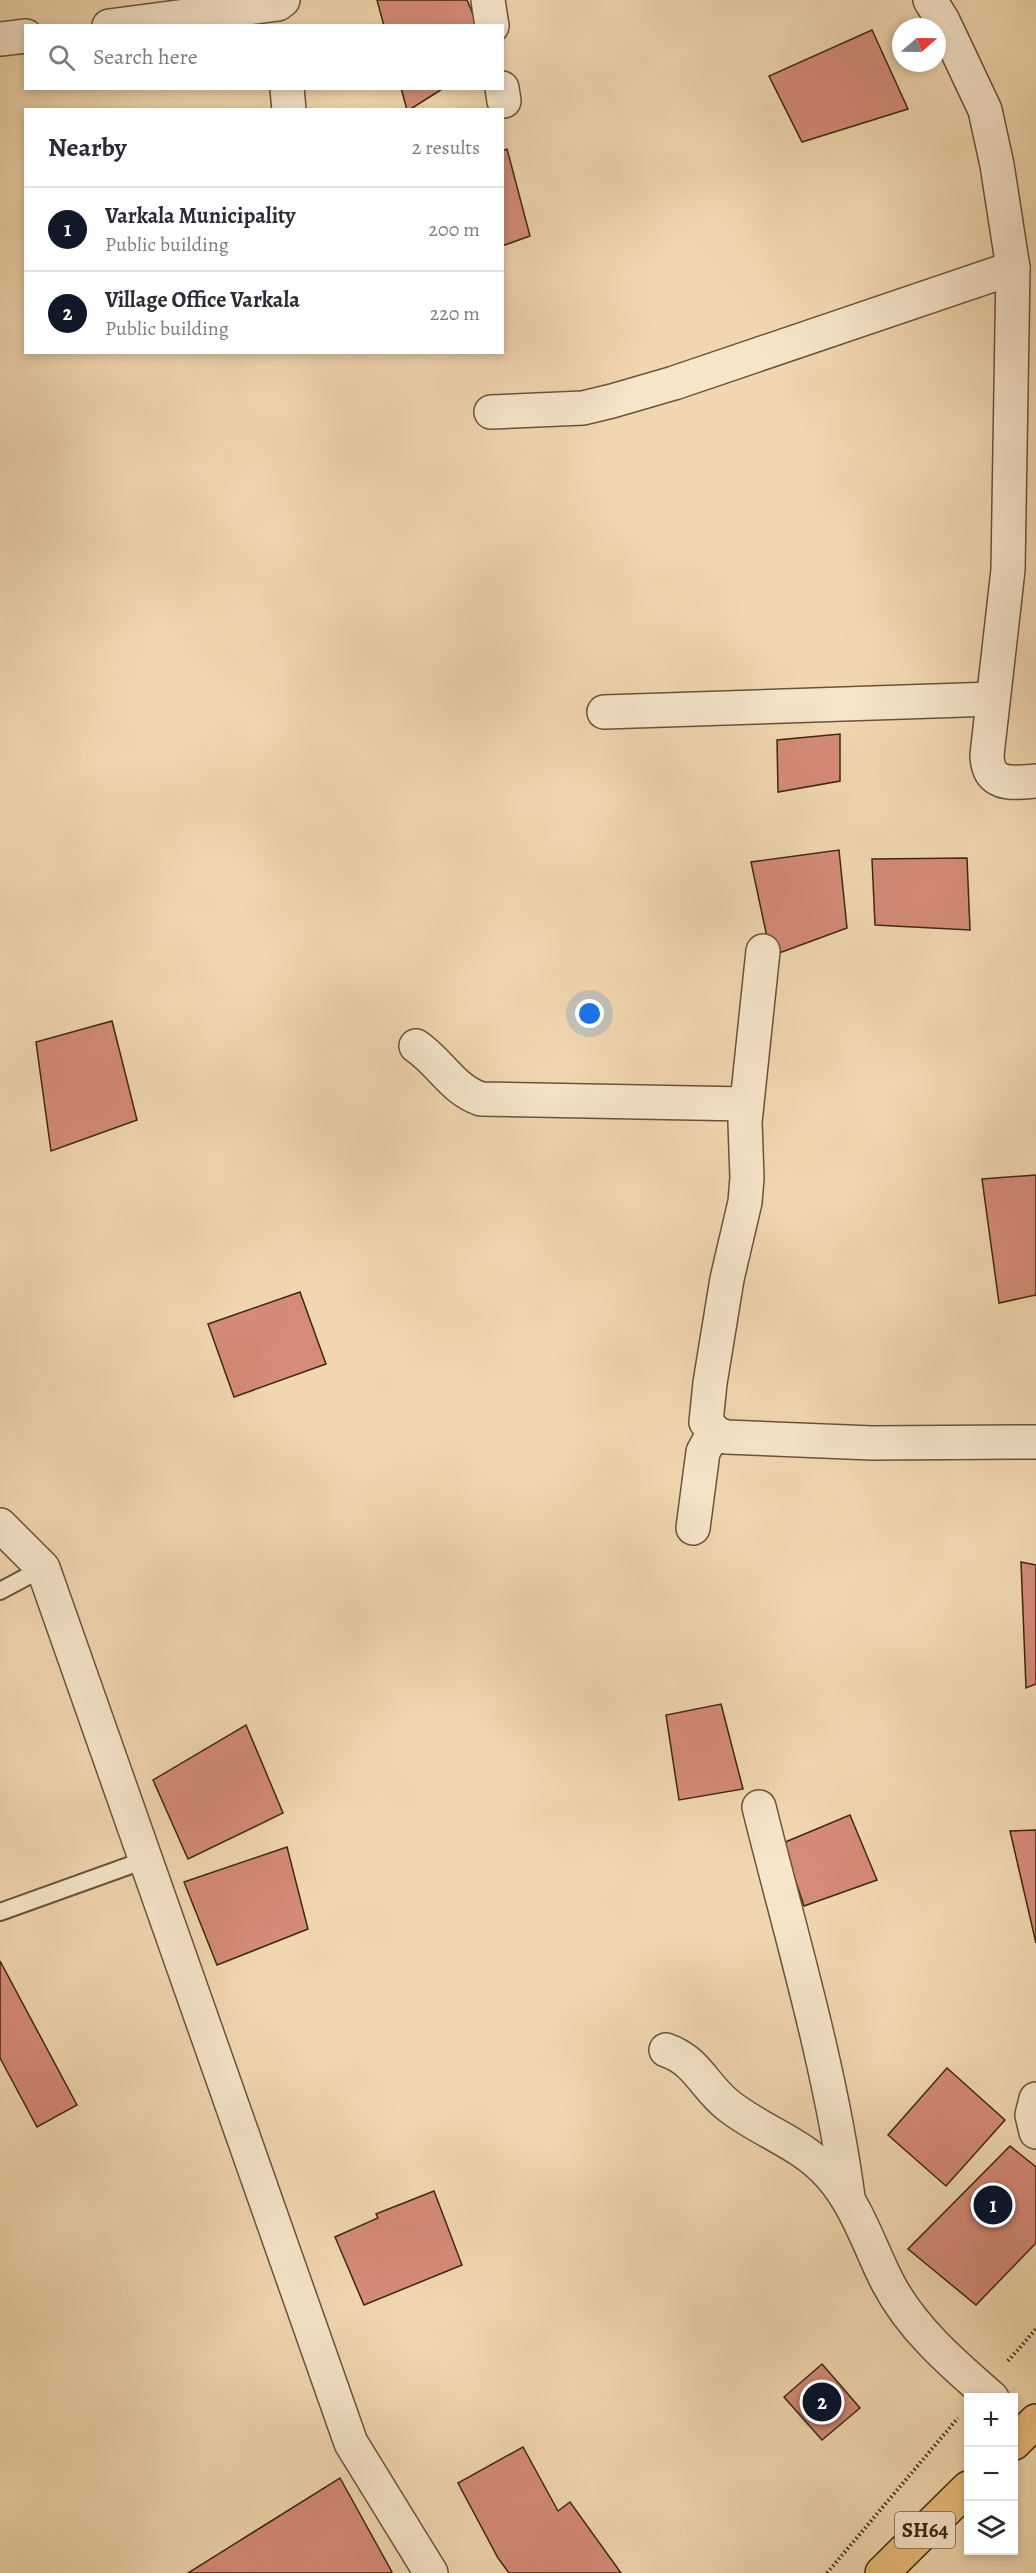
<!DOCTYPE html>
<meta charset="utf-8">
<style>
body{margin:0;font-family:Alegreya,serif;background:#f2f2f3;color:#2b2b33}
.controls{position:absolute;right:18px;bottom:18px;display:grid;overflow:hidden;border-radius:0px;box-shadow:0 3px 9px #0003}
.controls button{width:54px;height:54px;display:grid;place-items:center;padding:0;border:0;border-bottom:2px solid #e1e1e2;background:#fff;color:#2b2b33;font:30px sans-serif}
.compass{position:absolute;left:892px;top:18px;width:54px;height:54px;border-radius:50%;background:#fff;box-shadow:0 3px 9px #0003;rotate:70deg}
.you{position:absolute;left:590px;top:1014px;width:21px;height:21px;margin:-15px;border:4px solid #fff;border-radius:50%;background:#1a73e8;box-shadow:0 0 0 9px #1a73e833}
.badge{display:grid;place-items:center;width:39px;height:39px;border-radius:50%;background:#111827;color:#fff;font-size:20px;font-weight:700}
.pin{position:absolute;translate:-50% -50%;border:3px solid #fff;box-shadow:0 2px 6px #0006}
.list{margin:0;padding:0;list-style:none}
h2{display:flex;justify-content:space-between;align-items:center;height:78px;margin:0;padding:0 24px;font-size:26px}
h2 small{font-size:20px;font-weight:400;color:#7c7c81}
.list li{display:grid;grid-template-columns:39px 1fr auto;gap:18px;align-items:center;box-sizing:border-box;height:84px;padding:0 24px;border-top:2px solid #e1e1e2}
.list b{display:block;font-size:22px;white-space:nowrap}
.list p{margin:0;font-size:20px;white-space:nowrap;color:#7c7c81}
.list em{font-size:20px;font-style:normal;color:#7c7c81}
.icon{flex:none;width:33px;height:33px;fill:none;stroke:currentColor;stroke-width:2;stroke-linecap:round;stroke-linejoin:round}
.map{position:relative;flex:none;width:1036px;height:2573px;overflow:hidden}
.search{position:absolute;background:#fff;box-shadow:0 3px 9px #0003;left:24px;top:24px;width:480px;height:66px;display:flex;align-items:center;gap:15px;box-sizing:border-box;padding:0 21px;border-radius:0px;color:#7c7c81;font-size:22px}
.panel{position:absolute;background:#fff;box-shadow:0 3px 9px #0003;left:24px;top:108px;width:480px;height:246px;border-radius:0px}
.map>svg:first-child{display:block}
</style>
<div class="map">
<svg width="1036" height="2573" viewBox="0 0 1036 2573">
<rect width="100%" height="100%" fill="#f1d7af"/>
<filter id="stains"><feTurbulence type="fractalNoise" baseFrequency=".00333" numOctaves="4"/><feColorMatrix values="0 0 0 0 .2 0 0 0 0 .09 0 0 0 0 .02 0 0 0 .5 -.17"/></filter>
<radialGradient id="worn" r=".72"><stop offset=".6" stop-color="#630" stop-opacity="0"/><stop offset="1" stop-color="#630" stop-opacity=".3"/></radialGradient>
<g fill="#d58b78" stroke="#3b2813" stroke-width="1.5">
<polygon points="377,0 467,0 478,26 384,26"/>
<polygon points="872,30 908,109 802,142 769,76"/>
<polygon points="401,88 444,88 409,110 407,110"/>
<polygon points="507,149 530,236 502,246 502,151"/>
<polygon points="840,734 840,781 778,792 777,740"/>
<polygon points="839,850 847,928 771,956 751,862"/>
<polygon points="967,858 970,930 875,925 872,859"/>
<polygon points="112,1021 137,1120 51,1151 36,1042"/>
<polygon points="1036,1175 1036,1295 999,1303 982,1179"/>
<polygon points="300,1292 326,1364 234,1397 208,1324"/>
<polygon points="1021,1562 1036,1565 1036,1684 1026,1688"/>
<polygon points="721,1704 743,1789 679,1800 666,1715"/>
<polygon points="246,1725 283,1813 188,1859 153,1780"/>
<polygon points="850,1815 877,1880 804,1906 783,1843"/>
<polygon points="1036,1830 1036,1943 1010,1831"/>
<polygon points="287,1847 308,1929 217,1965 184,1882"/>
<polygon points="0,1961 77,2105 37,2127 0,2058"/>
<polygon points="947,2068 1005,2120 946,2186 888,2135"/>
<polygon points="1010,2146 1036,2167 1036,2243 976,2305 908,2249"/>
<polygon points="434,2191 462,2265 364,2305 335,2237 378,2218 376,2214"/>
<polygon points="822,2364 860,2408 822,2440 784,2397"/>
<polygon points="523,2447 558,2511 570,2502 621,2573 509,2573 498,2558 458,2483"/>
<polygon points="340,2478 392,2572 389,2573 188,2573"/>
</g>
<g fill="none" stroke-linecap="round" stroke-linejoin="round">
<g stroke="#68543a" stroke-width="20">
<g id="service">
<polyline points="0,1591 43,1568"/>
<polyline points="0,1912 145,1860"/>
</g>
</g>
<g stroke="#68543a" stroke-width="36">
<g id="minor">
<polyline points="488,0 492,26"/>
<path d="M930,0L943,21L985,110L997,165L1013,268L1008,570L987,755C988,787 1012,783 1036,781"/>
<polyline points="109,26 278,4 283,0"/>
<polyline points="0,39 26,36"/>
<polyline points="287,88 289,110"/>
<polyline points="502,88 504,101"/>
<polyline points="491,412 583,408 612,401 674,383 1013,268"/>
<polyline points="604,712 993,699"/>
<polyline points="763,951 745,1122 747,1178 745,1202 727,1279 710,1383 706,1422 716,1433 726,1437 872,1443 1036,1442"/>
<path d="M416,1046C440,1062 453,1090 481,1099L746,1104"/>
<polyline points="0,1525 43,1568 351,2443 431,2573"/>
<polyline points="693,1528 703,1452 714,1432"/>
<path d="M759,1807C791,1936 830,2064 848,2197"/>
<path d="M666,2050C698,2061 704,2087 729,2106C762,2132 802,2143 830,2175C858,2207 869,2246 888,2283C912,2329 953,2364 992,2398"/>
<polyline points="1036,2099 1032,2115 1036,2132"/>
</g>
</g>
<g stroke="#3b2813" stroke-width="36">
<g id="primary">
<polyline points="1014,2443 1036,2421"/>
<polyline points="882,2573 968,2488"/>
</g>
</g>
<g stroke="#3b2813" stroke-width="4" stroke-dasharray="1.5 3" stroke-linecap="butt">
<polyline points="1008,2361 1036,2329"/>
<polyline points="827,2573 958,2418"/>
</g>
<use href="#service" stroke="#f6e5cb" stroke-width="16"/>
<use href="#minor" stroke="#f6e5cb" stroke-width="33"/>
<use href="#primary" stroke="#e8bc78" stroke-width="33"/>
</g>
<g text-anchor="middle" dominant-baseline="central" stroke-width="6" stroke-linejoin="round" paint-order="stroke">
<rect fill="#f6e5cb" stroke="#73614a" stroke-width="1.5" x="895" y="2512" width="60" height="36" rx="4.5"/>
<g font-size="21" font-weight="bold" fill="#3b2813">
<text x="925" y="2530">SH64</text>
</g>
</g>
<rect width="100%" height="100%" filter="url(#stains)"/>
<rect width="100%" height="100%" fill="url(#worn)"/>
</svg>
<div class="controls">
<button>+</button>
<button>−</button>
<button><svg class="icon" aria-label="layers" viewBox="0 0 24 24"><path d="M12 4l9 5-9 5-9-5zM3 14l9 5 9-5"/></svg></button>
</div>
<svg class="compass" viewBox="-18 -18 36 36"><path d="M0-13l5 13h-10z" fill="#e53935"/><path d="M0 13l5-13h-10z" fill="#7c7c81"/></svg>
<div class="you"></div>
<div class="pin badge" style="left:993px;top:2205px">1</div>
<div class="pin badge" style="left:822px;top:2402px">2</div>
<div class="search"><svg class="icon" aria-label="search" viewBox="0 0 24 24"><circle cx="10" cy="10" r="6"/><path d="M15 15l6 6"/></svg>Search here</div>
<section class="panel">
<h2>Nearby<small>2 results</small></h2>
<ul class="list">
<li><span class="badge">1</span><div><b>Varkala Municipality</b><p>Public building</p></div><em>200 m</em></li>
<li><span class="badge">2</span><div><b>Village Office Varkala</b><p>Public building</p></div><em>220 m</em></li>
</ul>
</section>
</div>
